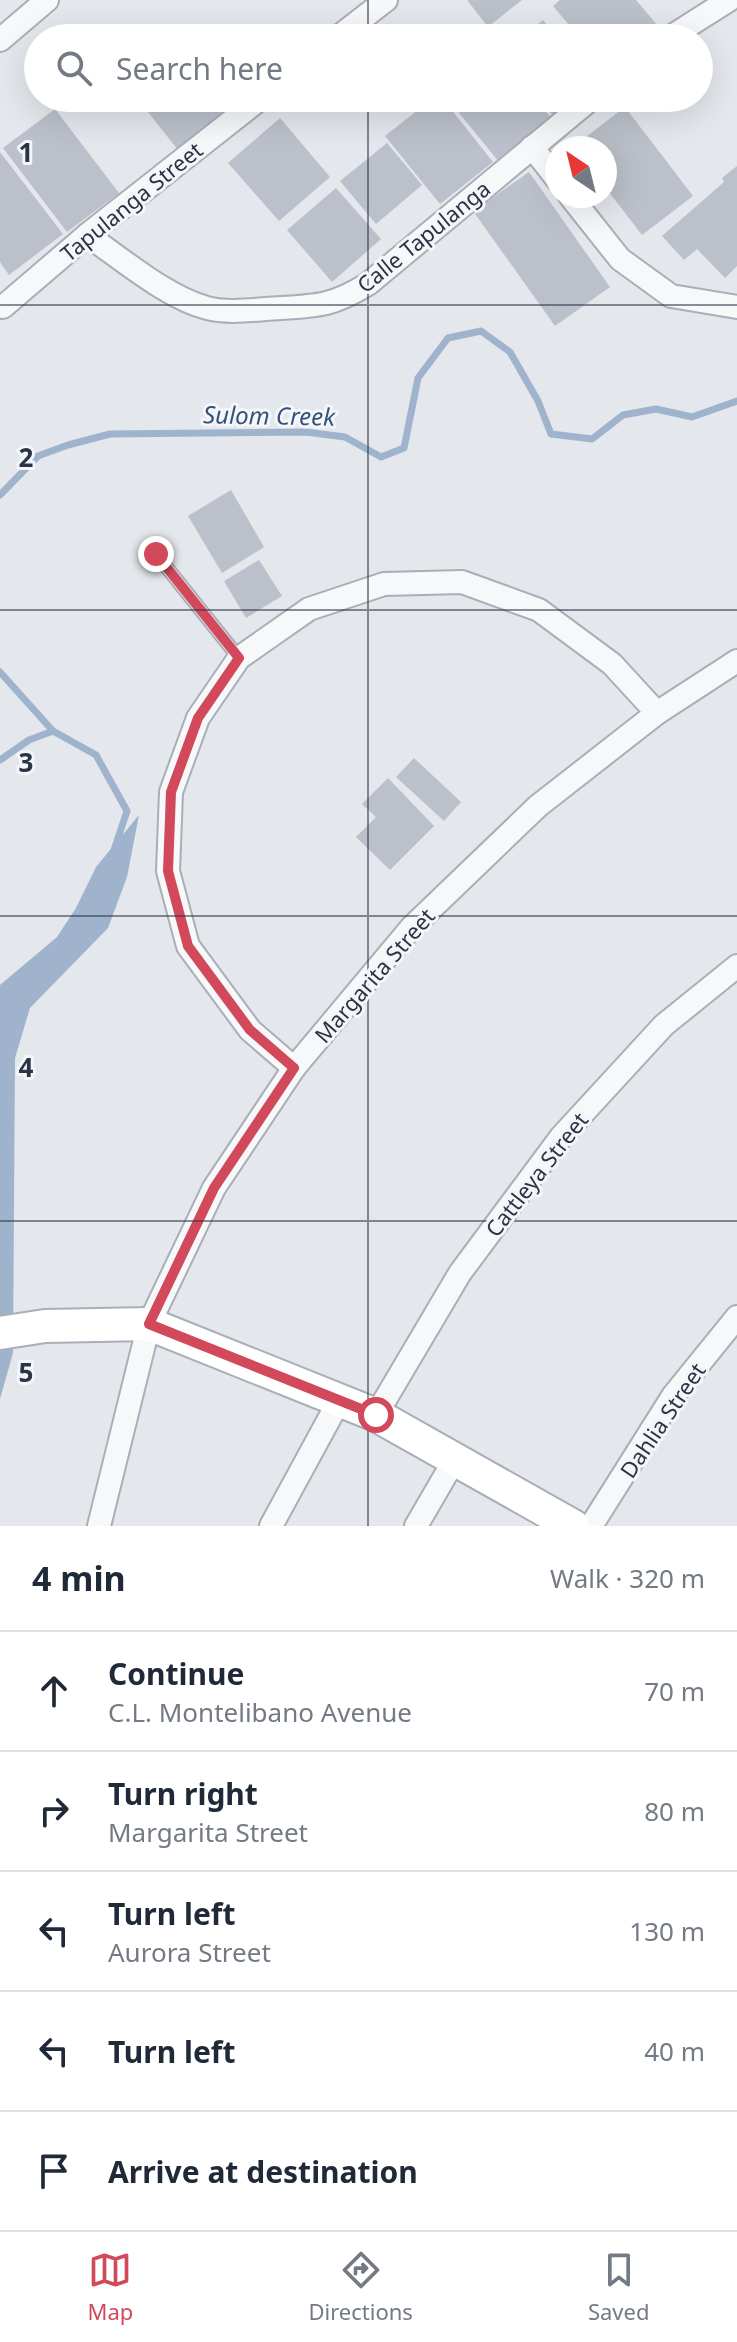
<!DOCTYPE html>
<meta charset="utf-8">
<style>
body{margin:0;font-family:"Noto Sans",sans-serif;background:#f6f6f7;color:#1f2937}
.compass{position:absolute;left:545px;top:136px;width:72px;height:72px;border-radius:50%;background:#fff;box-shadow:0 8px 32px #0002;rotate:325deg}
.stop{position:absolute;width:24px;height:24px;margin:-18px;border:6px solid #d1495b;border-radius:50%;background:#fff}
.stop.end{background:#d1495b;border-color:#fff;box-shadow:0 2px 8px #0008}
.list{margin:0;padding:0;list-style:none}
h2{display:flex;justify-content:space-between;align-items:center;height:104px;margin:0;padding:0 32px;font-size:34px}
h2 small{font-size:26px;font-weight:400;color:#747a83}
.list li{display:grid;grid-template-columns:52px 1fr auto;gap:24px;align-items:center;box-sizing:border-box;height:120px;padding:0 32px;border-top:2px solid #e0e1e3}
.list b{display:block;font-size:30px;white-space:nowrap}
.list p{margin:0;font-size:26px;white-space:nowrap;color:#747a83}
.list em{font-size:26px;font-style:normal;color:#747a83}
.icon{flex:none;width:44px;height:44px;fill:none;stroke:currentColor;stroke-width:2;stroke-linecap:round;stroke-linejoin:round}
.map{position:relative;flex:none;width:737px;height:1526px;overflow:hidden}
.search{position:absolute;background:#fff;box-shadow:0 8px 32px #0002;left:24px;right:24px;top:24px;height:88px;display:flex;align-items:center;gap:20px;box-sizing:border-box;padding:0 28px;border-radius:44px;color:#747a83;font-size:30px}
.sheet{height:704px;background:#fff}
nav{display:flex;justify-content:space-around;align-items:center;box-sizing:border-box;height:112px;border-top:2px solid #e0e1e3;background:#fff;font-size:22px;color:#747a83}
nav a{display:grid;justify-items:center;gap:4px}
nav .on{color:#d1495b}
.map>svg:first-child{display:block}
</style>
<div class="map">
<svg width="737" height="1526" viewBox="0 0 737 1526">
<rect width="100%" height="100%" fill="#e4e7ec"/>
<polygon fill="#9fb4cc" points="139,815 127,877 108,928 30,1008 15,1058 13,1353 0,1399 0,985 57,937 76,908 96,867"/>
<g fill="none" stroke-linecap="round" stroke-linejoin="round">
<g stroke="#9fb4cc" stroke-width="7">
<polyline points="0,495 38,456 68,445 110,434 306,432 345,437 381,457 404,448 418,378 448,338 481,331 510,352 538,401 551,434 592,439 623,415 656,409 692,417 737,401"/>
<polyline points="0,672 53,731 96,755 127,811 114,850"/>
<polyline points="0,760 29,740 53,731"/>
</g>
</g>
<g fill="#bbc0ca">
<polygon points="467,0 522,0 488,27"/>
<polygon points="560,0 636,0 658,26 644,38 580,38 553,6"/>
<polygon points="543,20 558,38 521,38"/>
<polygon points="169,27 178,38 154,38"/>
<polygon points="137,98 225,98 232,107 178,150"/>
<polygon points="433,98 442,98 493,162 440,204 385,136"/>
<polygon points="447,98 535,98 552,119 499,162"/>
<polygon points="539,98 576,98 554,117"/>
<polygon points="625,107 693,196 642,235 605,187 605,148 576,148 574,146"/>
<polygon points="55,109 119,193 67,232 3,148"/>
<polygon points="280,118 330,177 279,221 228,163"/>
<polygon points="387,143 422,185 376,224 340,181"/>
<polygon points="0,152 63,234 9,275 0,262"/>
<polygon points="737,166 737,266 725,278 697,249 684,260 662,236 724,182 722,178"/>
<polygon points="529,172 610,287 555,326 473,211"/>
<polygon points="336,188 381,239 332,282 287,230"/>
<polygon points="231,490 264,547 222,573 188,516"/>
<polygon points="259,560 282,596 246,618 224,581"/>
<polygon points="414,758 461,802 444,821 396,777"/>
<polygon points="388,778 434,826 390,870 356,837 376,817 362,804"/>
</g>
<g fill="none" stroke-linecap="round" stroke-linejoin="round">
<g stroke="#a9aeb7" stroke-width="15">
<polyline id="lane" points="156,554 239,658"/>
</g>
<g stroke="#a9aeb7" stroke-width="26">
<g id="street">
<polyline points="337,38 386,0"/>
<polyline points="669,38 729,0"/>
<polyline points="0,40 47,0"/>
<polyline points="532,147 557,179"/>
<polyline points="570,196 620,259 671,296 737,307"/>
<path d="M87,235C122,259 166,297 207,308C229,314 258,309 281,308C319,306 334,305 368,284L592,98"/>
<polyline points="3,307 87,235 261,98"/>
<polyline points="294,1068 250,1030 188,946 168,871 171,792 198,718 239,658 309,609 384,584 462,582 539,610 612,664 657,713"/>
<polyline points="376,1415 460,1273 561,1137 664,1025 737,966"/>
<polyline points="99,1526 149,1324 214,1188 294,1068 411,928 538,806 657,713 737,661"/>
<polyline points="271,1526 340,1399"/>
<polyline points="416,1526 455,1459"/>
<polyline points="591,1526 673,1396 737,1317"/>
</g>
</g>
<g stroke="#a9aeb7" stroke-width="36">
<polyline id="secondary" points="0,1333 45,1326 149,1324 376,1415 573,1526"/>
</g>
<use href="#lane" stroke="#f7f8fa" stroke-width="11"/>
<use href="#street" stroke="#f7f8fa" stroke-width="22"/>
<use href="#secondary" stroke="#fff" stroke-width="32"/>
</g>
<g fill="none" stroke-linecap="round" stroke-linejoin="round">
<polyline stroke="#d1495b" stroke-width="10" points="156,554 239,658 198,718 171,792 168,871 188,946 250,1030 294,1068 214,1188 149,1324 376,1415"/>
</g>
<path fill="none" stroke="#2b3445" stroke-width="2" stroke-opacity="0.55" d="M368,0V38M368,98V1526M0,305H737M0,610H737M0,916H737M0,1221H737"/>
<g text-anchor="middle" dominant-baseline="central" stroke-width="6" stroke-linejoin="round" paint-order="stroke">
<g font-size="22" fill="#2b3445" stroke="#f4f6f9">
<text transform="translate(131 201) rotate(-39)">Tapulanga Street</text>
<text transform="translate(423 236) rotate(-39)">Calle Tapulanga</text>
<text transform="translate(374 975) rotate(-49)">Margarita Street</text>
<text transform="translate(536 1174) rotate(-52)">Cattleya Street</text>
<text transform="translate(662 1420) rotate(-56)">Dahlia Street</text>
</g>
<g font-size="24" font-style="italic" fill="#34527a" stroke="#f4f6f9">
<text transform="translate(269 415) rotate(1)">Sulom Creek</text>
</g>
</g>
<g font-size="26" text-anchor="middle" font-weight="bold" fill="#2b3445" stroke="#f4f6f9" stroke-width="6" stroke-linejoin="round" paint-order="stroke">
<text x="26" y="162">1</text>
<text x="26" y="467">2</text>
<text x="26" y="772">3</text>
<text x="26" y="1077">4</text>
<text x="26" y="1382">5</text>
</g>
</svg>
<svg class="compass" viewBox="-18 -18 36 36"><path d="M0-13l5 13h-10z" fill="#e53935"/><path d="M0 13l5-13h-10z" fill="#747a83"/></svg>
<div class="stop" style="left:376px;top:1415px"></div>
<div class="stop end" style="left:156px;top:554px"></div>
<div class="search"><svg class="icon" aria-label="search" viewBox="0 0 24 24"><circle cx="10" cy="10" r="6"/><path d="M15 15l6 6"/></svg>Search here</div>
</div>
<section class="sheet">
<h2>4 min<small>Walk · 320 m</small></h2>
<ul class="list">
<li><svg class="icon" aria-label="ahead" viewBox="0 0 24 24"><path d="M12 20V5M6 11l6-6 6 6"/></svg><div><b>Continue</b><p>C.L. Montelibano Avenue</p></div><em>70 m</em></li>
<li><svg class="icon" aria-label="right" viewBox="0 0 24 24"><path d="M7 20v-9h11M14 6l5 5-5 5"/></svg><div><b>Turn right</b><p>Margarita Street</p></div><em>80 m</em></li>
<li><svg class="icon" aria-label="left" viewBox="0 0 24 24"><path d="M17 20v-9H6M10 6l-5 5 5 5"/></svg><div><b>Turn left</b><p>Aurora Street</p></div><em>130 m</em></li>
<li><svg class="icon" aria-label="left" viewBox="0 0 24 24"><path d="M17 20v-9H6M10 6l-5 5 5 5"/></svg><div><b>Turn left</b></div><em>40 m</em></li>
<li><svg class="icon" aria-label="arrive" viewBox="0 0 24 24"><path d="M6 21V4h12l-3 4 3 4H6"/></svg><div><b>Arrive at destination</b></div></li>
</ul>
</section>
<nav>
<a class="on"><svg class="icon" aria-label="map" viewBox="0 0 24 24"><path d="M3 6l6-2 6 2 6-2v14l-6 2-6-2-6 2zM9 4v14M15 6v14"/></svg>Map</a>
<a><svg class="icon" aria-label="directions" viewBox="0 0 24 24"><path d="M12 3l9 9-9 9-9-9zM9 14v-3h6M13 9l2 2-2 2"/></svg>Directions</a>
<a><svg class="icon" aria-label="saved" viewBox="0 0 24 24"><path d="M7 4h10v16l-5-4-5 4z"/></svg>Saved</a>
</nav>
